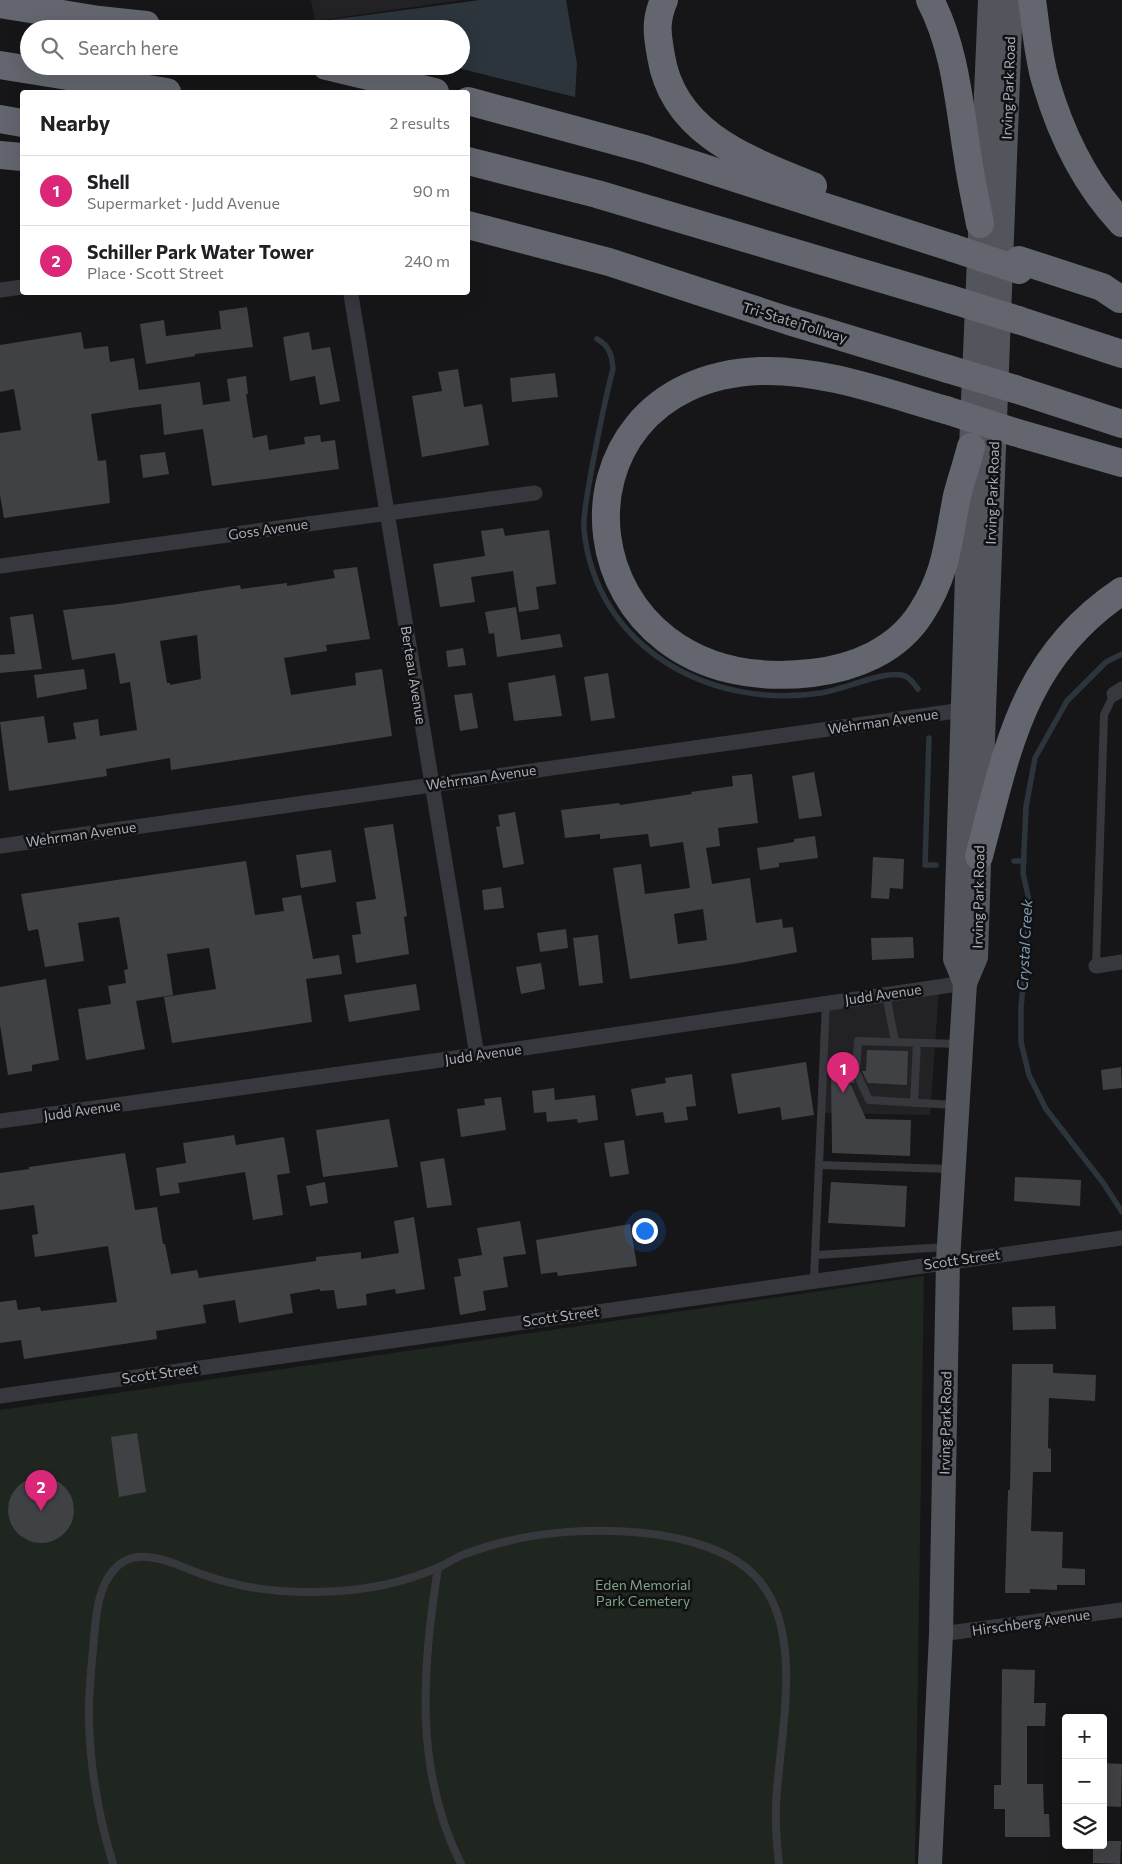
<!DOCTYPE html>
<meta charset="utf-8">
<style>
body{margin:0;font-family:Commissioner,sans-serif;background:#f6f6f6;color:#202124}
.controls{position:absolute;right:15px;bottom:15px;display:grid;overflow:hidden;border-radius:5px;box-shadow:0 5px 20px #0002}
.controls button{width:45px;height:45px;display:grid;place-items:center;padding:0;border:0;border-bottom:1px solid #e0e0e0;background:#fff;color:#202124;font:25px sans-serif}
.you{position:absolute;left:644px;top:1230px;width:18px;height:18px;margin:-12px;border:4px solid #fff;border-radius:50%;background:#1a73e8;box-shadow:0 0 0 8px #1a73e833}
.badge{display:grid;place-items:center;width:32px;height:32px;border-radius:50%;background:#db2777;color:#fff;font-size:16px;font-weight:700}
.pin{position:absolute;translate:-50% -41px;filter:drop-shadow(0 1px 2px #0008)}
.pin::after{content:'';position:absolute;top:26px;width:18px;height:15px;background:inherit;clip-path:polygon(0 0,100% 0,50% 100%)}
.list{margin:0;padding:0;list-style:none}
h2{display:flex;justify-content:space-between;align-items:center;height:65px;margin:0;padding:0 20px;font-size:21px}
h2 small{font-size:16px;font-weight:400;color:#757577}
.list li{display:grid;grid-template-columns:32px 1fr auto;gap:15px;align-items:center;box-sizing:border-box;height:70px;padding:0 20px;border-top:1px solid #e0e0e0}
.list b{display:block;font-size:19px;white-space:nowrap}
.list p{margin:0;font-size:16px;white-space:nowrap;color:#757577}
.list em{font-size:16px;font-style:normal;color:#757577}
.icon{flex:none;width:28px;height:28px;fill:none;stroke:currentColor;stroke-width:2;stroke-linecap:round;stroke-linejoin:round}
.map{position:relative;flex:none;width:1122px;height:1864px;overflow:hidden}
.search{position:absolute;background:#fff;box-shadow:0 5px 20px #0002;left:20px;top:20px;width:450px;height:55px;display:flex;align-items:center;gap:12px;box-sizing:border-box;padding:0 18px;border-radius:28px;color:#757577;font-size:19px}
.panel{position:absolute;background:#fff;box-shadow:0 5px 20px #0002;left:20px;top:90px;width:450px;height:205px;border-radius:5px}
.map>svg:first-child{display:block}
</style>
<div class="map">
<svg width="1122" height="1864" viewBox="0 0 1122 1864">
<rect width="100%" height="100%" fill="#161618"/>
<g fill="#222225">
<polygon points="311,0 462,0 315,21"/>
<polygon points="939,990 930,1115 824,1113 830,1007"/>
</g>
<polygon fill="#1e261f" points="924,1276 915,1864 0,1864 0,1410"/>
<polygon fill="#2c353c" points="480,0 566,0 577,64 575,97 450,66 461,66 461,29 302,29 307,23"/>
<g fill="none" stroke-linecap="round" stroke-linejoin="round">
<g stroke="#2c353c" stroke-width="5.5">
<path d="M597,339C610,346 612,356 613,369C603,407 596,445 589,484C587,498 583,514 584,529C595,647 709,710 821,693C842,690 883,671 902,675C909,676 914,684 918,689"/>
<polyline points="1122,654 1106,662 1067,701 1035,758 1026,807 1023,873 1030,905 1021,1008 1021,1042 1029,1075 1046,1109 1104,1184 1122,1212"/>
<polyline points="929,738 925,865 936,865"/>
<polyline points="1014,861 1024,861"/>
</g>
</g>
<g fill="#404145" fill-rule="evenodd">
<polygon points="247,307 253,347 195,354 195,356 146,364 140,324 164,320 166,336 221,329 219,311"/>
<polygon points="81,332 84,349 108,346 110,362 134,358 139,390 200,382 203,405 230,401 227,379 246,376 248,394 246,394 253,438 267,435 269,450 305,444 304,437 320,435 321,442 335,440 339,469 212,486 203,429 164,435 161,404 130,408 91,414 98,461 106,460 110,503 4,518 0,495 0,433 21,430 14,389 0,392 0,345"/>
<polygon points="309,332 312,350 330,347 340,401 320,405 315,376 290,381 283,337"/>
<polygon points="458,369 464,407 482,404 489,445 422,457 412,396 442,391 438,372"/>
<polygon points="555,373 558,397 512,402 510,378"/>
<polygon points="165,452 169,474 143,478 140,455"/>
<polygon points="503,528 505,536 549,530 556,584 536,587 539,609 519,612 513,571 471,577 475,602 440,607 433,564 485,556 481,531"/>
<path d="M357,567L370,639L326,645L327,651L284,658L291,695L356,685L355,673L382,669L392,736L171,770L170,758L106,769L107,776L9,791L0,722L44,716L48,743L76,739L73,723L98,719L100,736L137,730L130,682L120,684L115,653L72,660L63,610L119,604L240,585L241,589L287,583V586L335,578L333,570ZM197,635L201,679L170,685V683H167L160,641Z"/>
<polygon points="516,607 521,640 560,634 563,647 497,657 494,633 489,634 485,612"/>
<polygon points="33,614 42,669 0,673 0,655 15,654 10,617"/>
<polygon points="463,648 466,665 448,667 446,651"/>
<polygon points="84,669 87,689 37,698 34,675"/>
<polygon points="608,673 615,718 591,721 584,677"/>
<polygon points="555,675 562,716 514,721 508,683"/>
<polygon points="472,693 478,728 460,731 454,695"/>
<polygon points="814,772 822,816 799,819 792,776"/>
<path d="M752,774L758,823L718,828L720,846L706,848L712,884L750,878L756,923L782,919L783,928L793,927L797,952L740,963L630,979L613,868L641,864L645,894L690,888L683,842L650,847L648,834L600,839V834L565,838L561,810L619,803L620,805L692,794L691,792L733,786L732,776ZM703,909L707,940L678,944L674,914Z"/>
<polygon points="515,812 524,864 503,868 496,827 500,826 498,815"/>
<polygon points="393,824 407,916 404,917 409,954 356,963 352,935 361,934 356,902 376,899 364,828"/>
<polygon points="815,836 818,858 779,863 779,867 760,870 757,848 794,842 794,839"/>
<polygon points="331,850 336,882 301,888 296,855"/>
<polygon points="873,857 904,859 903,889 890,888 889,899 871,898"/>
<polygon points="246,861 255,915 284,911 282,898 301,895 313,959 339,955 342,974 306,979 312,1022 172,1043 164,997 216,989 209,948 167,954 173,995 136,1001 145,1049 86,1060 78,1009 111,1004 108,986 126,983 124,970 128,969 119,917 78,923 84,961 45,967 38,929 28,931 21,894"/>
<polygon points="501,887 504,908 484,910 482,890"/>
<polygon points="566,929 568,948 540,952 537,933"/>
<polygon points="598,935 603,983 579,986 573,938"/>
<polygon points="913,937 914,958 872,960 871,938"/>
<polygon points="541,963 545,989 521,994 516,967"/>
<polygon points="46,979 59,1060 32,1065 32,1071 8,1075 0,1025 0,987"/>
<polygon points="416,984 420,1010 349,1022 344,995"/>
<polygon points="867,1050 908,1051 907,1085 868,1083 862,1071 866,1071"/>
<polygon points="806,1062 814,1115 782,1120 780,1107 738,1114 731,1074"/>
<polygon points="831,1067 851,1069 855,1083 850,1083 866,1119 911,1120 910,1156 832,1153"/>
<polygon points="1121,1067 1122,1088 1103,1090 1101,1070"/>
<polygon points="692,1074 696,1106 686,1107 688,1120 665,1123 663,1112 636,1116 631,1089 666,1083 665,1078"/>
<polygon points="554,1088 555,1100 595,1095 598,1120 578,1123 577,1119 547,1122 546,1112 534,1113 532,1091"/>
<polygon points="501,1097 506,1130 461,1137 457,1109 485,1105 484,1099"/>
<polygon points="389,1119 398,1167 323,1177 316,1130"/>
<polygon points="234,1135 236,1145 284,1137 290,1173 277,1175 283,1215 253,1220 245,1172 178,1183 180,1193 160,1196 156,1168 186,1163 183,1143"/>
<polygon points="624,1140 629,1174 610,1177 604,1143"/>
<polygon points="125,1153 135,1210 157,1207 163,1244 165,1244 171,1274 197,1270 199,1278 316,1261 316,1257 361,1252 361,1259 399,1253 394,1221 414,1217 425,1289 396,1294 395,1289 366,1294 367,1305 337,1309 334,1290 320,1291 320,1289 290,1294 293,1313 239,1323 235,1300 203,1305 206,1323 156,1331 157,1339 24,1359 21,1340 0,1343 0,1302 16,1300 18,1310 40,1307 41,1311 117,1302 108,1246 35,1257 32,1235 38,1234 34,1205 0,1210 0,1173 29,1169 29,1167"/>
<polygon points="444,1158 452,1205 427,1208 420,1162"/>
<polygon points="1015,1177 1081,1180 1080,1206 1014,1201"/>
<polygon points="325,1182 328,1203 310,1206 306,1186"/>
<polygon points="831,1182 907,1186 905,1227 828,1223"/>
<polygon points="520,1221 526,1254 503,1257 508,1287 483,1291 486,1310 460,1315 454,1277 461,1276 458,1259 482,1255 477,1228"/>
<polygon points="630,1224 637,1266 558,1276 557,1272 541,1274 536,1240"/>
<polygon points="1055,1306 1056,1329 1013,1330 1012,1307"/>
<polygon points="1012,1364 1053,1364 1053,1373 1096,1375 1095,1401 1049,1398 1048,1448 1051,1449 1051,1472 1033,1472 1031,1531 1063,1532 1062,1568 1085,1569 1085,1585 1057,1585 1057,1590 1030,1589 1030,1593 1005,1593 1008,1490 1010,1490"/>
<polygon points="137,1433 146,1492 119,1497 111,1437"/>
<circle cx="41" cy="1510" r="33"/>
<polygon points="1002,1669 1035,1670 1034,1703 1046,1703 1045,1726 1027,1726 1027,1784 1043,1784 1044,1814 1049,1814 1050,1837 1005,1837 1005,1809 994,1809 994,1785 1001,1785"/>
<polygon points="1103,1763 1122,1764 1121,1807 1103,1806"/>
<polygon points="1103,1841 1121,1841 1120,1864 1093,1863 1093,1845 1103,1845"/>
</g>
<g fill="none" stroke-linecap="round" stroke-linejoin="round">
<g stroke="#37383d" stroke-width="8">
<polyline points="1096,966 1104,715 1114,694"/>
<polyline points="886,994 895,1042"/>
<polyline points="914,1103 917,1043"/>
<polyline points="955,1105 869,1100 856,1072 858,1041 959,1044"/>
<polyline points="819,1165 951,1169"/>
<polyline points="816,1255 947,1247"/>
<polyline points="814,1280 826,1002"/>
<path d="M438,1568C422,1668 414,1771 461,1864"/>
<path d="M113,1864C99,1818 90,1767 89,1720C88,1693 92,1665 94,1637C96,1616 98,1588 113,1571C121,1561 133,1556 146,1557C168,1558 187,1570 207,1576C250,1591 294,1594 338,1591C371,1589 407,1581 437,1568C447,1564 456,1557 465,1554C479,1549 494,1544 508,1541C575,1524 707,1523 757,1578C807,1633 778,1741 776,1807C775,1826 777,1845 779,1864"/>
</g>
<g stroke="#37383d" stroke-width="15">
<polyline points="0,290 22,287"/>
<polyline points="351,295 477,1055"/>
<polyline points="0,566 535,493"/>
<polyline points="1114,694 1122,689"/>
<polyline points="0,846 963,710"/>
<polyline points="1096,966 1122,962"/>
<polyline points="0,1121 477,1055 965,983"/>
<polyline points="0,1396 1122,1238"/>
<polyline points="941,1634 1122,1610"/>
</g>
<g stroke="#53555c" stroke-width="24">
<polyline points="965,983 955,959 971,447 990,0"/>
<polyline points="930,1864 941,1634 948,1261 965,983 976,957 984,710 1011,0"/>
</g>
<g stroke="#63666e" stroke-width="28">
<path d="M664,0C655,21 657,34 661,56C673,134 749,160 813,186"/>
<path d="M930,0C956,50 959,105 968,159C971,181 976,202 980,224"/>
<path d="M1032,0C1036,27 1038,57 1046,83C1061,134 1085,184 1122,223"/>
<polyline points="0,4 99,20 146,25"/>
<polyline points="0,65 167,92"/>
<polyline points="326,66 435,92"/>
<polyline points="468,101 645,149 953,248"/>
<polyline points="0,119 22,123"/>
<polyline points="0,155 22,157"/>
<polyline points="468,161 597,194 950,299"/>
<polyline points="468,225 609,262 789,321 948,369"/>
<polyline points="1019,260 1102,287 1120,299"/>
<polyline points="1018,320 1122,354"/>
<polyline points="1015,389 1122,424"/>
<path d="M946,410C886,393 823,369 760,371C534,380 561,702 812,673C854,668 897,651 921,613C947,573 948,541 957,496C961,480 967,463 971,447"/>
<polyline points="1014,432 1122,463"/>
<path d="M979,856C1008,748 1022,658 1122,591"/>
</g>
<g stroke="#63666e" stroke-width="28">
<polyline points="953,248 1019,270"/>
<polyline points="950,299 1018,320"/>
<polyline points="948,369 1015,389"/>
<polyline points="946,410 1014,432"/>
</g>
</g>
<g text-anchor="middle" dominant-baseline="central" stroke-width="5" stroke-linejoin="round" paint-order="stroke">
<g font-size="14" fill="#a8adb8" stroke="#111113">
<text transform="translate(1008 88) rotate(-88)">Irving Park Road</text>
<text transform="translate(795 322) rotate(17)">Tri-State Tollway</text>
<text transform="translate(992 493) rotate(-88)">Irving Park Road</text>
<text transform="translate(268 529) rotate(-8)">Goss Avenue</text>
<text transform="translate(414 675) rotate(81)">Berteau Avenue</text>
<text transform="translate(883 721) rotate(-8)">Wehrman Avenue</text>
<text transform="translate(481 777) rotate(-8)">Wehrman Avenue</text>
<text transform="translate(81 834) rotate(-8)">Wehrman Avenue</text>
<text transform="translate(978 897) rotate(-89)">Irving Park Road</text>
<text transform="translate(883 994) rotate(-8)">Judd Avenue</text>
<text transform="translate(483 1054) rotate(-8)">Judd Avenue</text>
<text transform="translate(82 1110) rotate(-8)">Judd Avenue</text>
<text transform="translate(962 1259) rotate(-8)">Scott Street</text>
<text transform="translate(561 1316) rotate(-8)">Scott Street</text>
<text transform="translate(160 1373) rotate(-8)">Scott Street</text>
<text transform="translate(945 1423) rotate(-89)">Irving Park Road</text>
<text transform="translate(1031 1622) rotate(-8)">Hirschberg Avenue</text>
</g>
<g font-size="14" fill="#7fa381" stroke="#111113">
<text x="643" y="1584">Eden Memorial<tspan x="643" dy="16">Park Cemetery</tspan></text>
</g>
<g font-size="15" font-style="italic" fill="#7f9bb3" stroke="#111113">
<text transform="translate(1024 945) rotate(-87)">Crystal Creek</text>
</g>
</g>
</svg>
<div class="controls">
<button>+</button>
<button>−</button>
<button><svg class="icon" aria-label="layers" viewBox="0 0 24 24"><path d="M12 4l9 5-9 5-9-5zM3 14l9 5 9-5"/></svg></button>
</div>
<div class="you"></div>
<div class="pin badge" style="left:843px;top:1093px">1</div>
<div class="pin badge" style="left:41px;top:1511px">2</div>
<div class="search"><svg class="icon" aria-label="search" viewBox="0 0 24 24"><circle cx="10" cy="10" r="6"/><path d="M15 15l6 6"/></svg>Search here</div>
<section class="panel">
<h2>Nearby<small>2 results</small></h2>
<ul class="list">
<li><span class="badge">1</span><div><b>Shell</b><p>Supermarket · Judd Avenue</p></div><em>90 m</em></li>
<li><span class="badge">2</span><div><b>Schiller Park Water Tower</b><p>Place · Scott Street</p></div><em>240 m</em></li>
</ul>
</section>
</div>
